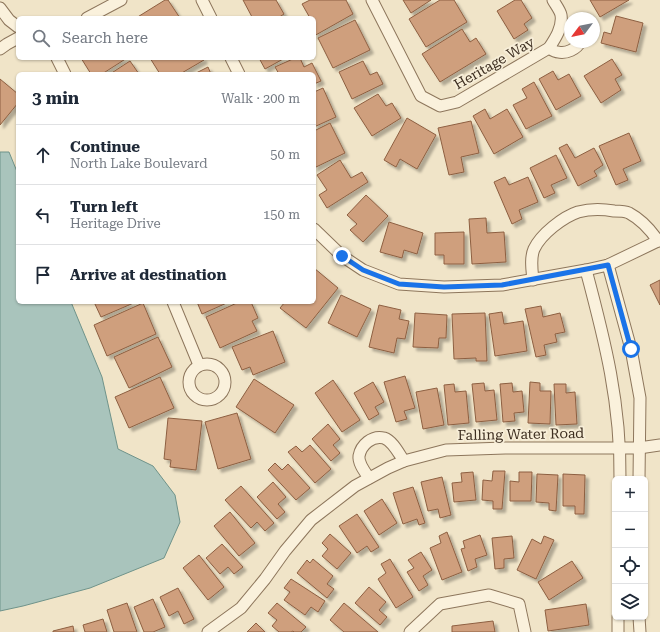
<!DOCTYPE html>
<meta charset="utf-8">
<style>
body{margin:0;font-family:"Roboto Serif",serif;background:#f2f2f3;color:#1f2937}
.controls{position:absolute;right:12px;bottom:12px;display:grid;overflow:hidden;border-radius:6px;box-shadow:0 1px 3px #0004}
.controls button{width:36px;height:36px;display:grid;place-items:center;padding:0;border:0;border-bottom:1px solid #e0e1e3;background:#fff;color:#1f2937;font:20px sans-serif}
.compass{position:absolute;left:564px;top:12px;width:36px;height:36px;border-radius:50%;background:#fff;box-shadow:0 1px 3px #0004;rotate:238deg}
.stop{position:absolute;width:12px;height:12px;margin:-9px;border:3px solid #1a73e8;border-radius:50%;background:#fff}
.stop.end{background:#1a73e8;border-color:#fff;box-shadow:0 1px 4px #0008}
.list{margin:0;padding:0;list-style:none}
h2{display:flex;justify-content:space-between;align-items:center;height:52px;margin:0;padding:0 16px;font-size:17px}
h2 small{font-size:13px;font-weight:400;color:#747a83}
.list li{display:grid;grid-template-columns:26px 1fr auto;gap:12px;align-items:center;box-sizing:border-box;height:60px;padding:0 16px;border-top:1px solid #e0e1e3}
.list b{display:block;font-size:15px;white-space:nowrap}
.list p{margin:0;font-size:13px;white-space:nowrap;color:#747a83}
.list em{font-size:13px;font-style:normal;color:#747a83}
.icon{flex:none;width:22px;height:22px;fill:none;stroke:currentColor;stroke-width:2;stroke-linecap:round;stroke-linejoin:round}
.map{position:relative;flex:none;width:660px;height:632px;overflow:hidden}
.search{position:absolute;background:#fff;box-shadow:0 1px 3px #0004;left:16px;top:16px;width:300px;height:44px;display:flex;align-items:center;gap:10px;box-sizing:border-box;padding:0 14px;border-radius:6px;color:#747a83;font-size:15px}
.panel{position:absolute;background:#fff;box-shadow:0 1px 3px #0004;left:16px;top:72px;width:300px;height:232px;border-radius:6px}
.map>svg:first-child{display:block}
</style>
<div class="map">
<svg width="660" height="632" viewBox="0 0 660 632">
<defs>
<filter id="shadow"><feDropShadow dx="3.5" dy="3.5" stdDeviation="1" flood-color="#0004"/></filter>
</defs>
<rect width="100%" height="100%" fill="#f0e4c8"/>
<polygon fill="#a9c4bc" stroke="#6f938a" points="0,152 9,152 18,174 18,302 71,302 102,377 118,449 153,466 175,495 180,522 164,558 90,588 23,606 0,611"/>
<g fill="#cf9f7d" stroke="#8d5f41" filter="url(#shadow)">
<polygon points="165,0 168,0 180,18 136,18"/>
<polygon points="243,0 276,0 284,14 278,18 250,18 252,17"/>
<polygon points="310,0 346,0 353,14 314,36 314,18 310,18 302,4"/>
<polygon points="403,0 431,0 411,13"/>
<polygon points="440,0 454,0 467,22 426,47 409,19"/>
<polygon points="515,0 521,0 532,18 524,24 528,30 514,39 497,11"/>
<polygon points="590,0 629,0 600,17"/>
<polygon points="616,16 643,23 636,52 601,43 604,32 611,34"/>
<polygon points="355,20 370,50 333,68 318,38"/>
<polygon points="462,29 470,42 476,38 486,54 440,82 422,54"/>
<polygon points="81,58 127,58 102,74 91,74"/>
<polygon points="150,58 203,58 204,60 180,74 160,74"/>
<polygon points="259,58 285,58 265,69"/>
<polygon points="295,58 300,58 304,67 312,63 321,81 314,84 314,74 279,74 275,67"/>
<polygon points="612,59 622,75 615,79 621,90 601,103 584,76"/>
<polygon points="130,61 139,74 110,74"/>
<polygon points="363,61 370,75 377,72 383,84 352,99 339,72"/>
<polygon points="208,67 211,74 194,74"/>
<polygon points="553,71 558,80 569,74 581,96 556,110 539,79"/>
<polygon points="0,79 18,94 18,103 0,125"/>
<polygon points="534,82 552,116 526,129 513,105 527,98 522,89"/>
<polygon points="323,88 336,117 314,127 314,92"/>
<polygon points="378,94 386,106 392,103 401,118 372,136 354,108"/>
<polygon points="485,109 490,119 507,109 523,137 494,154 473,116"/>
<polygon points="407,118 436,135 417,169 400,159 396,167 384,160"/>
<polygon points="471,121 479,153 461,157 464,172 449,175 438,128"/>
<polygon points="330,123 345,153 314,168 314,131"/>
<polygon points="629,133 641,161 623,169 628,180 616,185 599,146"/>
<polygon points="567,144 575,158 594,148 603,165 594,171 597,176 578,186 559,148"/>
<polygon points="556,155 567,178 551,185 555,193 544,198 530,168"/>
<polygon points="340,160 351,178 362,172 368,182 327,208 319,195 327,190 317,175"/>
<polygon points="505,177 509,185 528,177 538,202 519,210 522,219 512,224 494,182"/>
<polygon points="366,195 388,216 363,242 350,230 357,224 347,215"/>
<polygon points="486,218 487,233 504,232 506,262 472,264 469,219"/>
<polygon points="389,222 423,233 417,254 404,250 402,258 380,252"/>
<polygon points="464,232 464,264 444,264 444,255 435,255 435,233"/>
<polygon points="314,268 338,288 306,328 280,308 285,302 314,302"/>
<polygon points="660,280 660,305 650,285"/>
<polygon points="341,295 371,309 357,337 328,323"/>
<polygon points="94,302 136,302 101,317"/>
<polygon points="197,302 229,302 202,314"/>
<polygon points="239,302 251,302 258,318 252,321 257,331 220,348 206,317"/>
<polygon points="143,303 156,334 107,356 94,325"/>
<polygon points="379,305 401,310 399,319 409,321 405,339 397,338 394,353 369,347"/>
<polygon points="541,306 543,317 560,313 565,332 555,334 557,342 544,345 546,355 536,357 525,309"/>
<polygon points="502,312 504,324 523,321 527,351 495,356 489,314"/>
<polygon points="415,313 447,315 446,338 439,338 438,348 413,347"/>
<polygon points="485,313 487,361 476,361 476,358 454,359 452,314"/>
<polygon points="273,331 285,362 253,375 250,367 242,370 232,347"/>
<polygon points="158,337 172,367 129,388 114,357"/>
<polygon points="405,376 415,408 404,411 407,419 396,422 384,382"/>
<polygon points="160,377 174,408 129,428 115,397"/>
<polygon points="254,379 294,405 275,433 236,407"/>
<polygon points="333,380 360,420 342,432 315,393"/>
<polygon points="373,382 384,402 375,407 379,414 369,420 354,393"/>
<polygon points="530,382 540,383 540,391 551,391 550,424 528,423"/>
<polygon points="484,383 485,391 494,390 497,420 476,422 472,384"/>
<polygon points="512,383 513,392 522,391 524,412 514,413 515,421 503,422 500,384"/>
<polygon points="454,384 455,392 466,391 469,423 448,425 444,385"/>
<polygon points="554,384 566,384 566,393 575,392 577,424 556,425"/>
<polygon points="437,388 444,425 423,429 416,392"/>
<polygon points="237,413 251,459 218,469 205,422"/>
<polygon points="168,418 202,421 196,470 170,467 171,460 164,459"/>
<polygon points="328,424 340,439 333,445 340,453 331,461 312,439"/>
<polygon points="310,445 331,469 315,483 288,452 296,446 302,452"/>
<polygon points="275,463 282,470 288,464 310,488 296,500 268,470"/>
<polygon points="493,471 505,471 502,509 493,509 493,501 482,500 483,480 492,481"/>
<polygon points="473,472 476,500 454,502 452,483 462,482 461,473"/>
<polygon points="519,472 532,472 531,501 510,501 510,481 519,482"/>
<polygon points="537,474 558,475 556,511 549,510 549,503 536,502"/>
<polygon points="563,474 585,475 584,514 575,514 575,506 563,506"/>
<polygon points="442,477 451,515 440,518 438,509 428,511 421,482"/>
<polygon points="273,482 286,497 278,504 285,512 277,519 257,497"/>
<polygon points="241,486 274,523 265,531 257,522 251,528 225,500"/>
<polygon points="413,487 425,523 419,525 417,519 403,524 393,493"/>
<polygon points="382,499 397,523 379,535 364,511"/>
<polygon points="230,512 255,543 239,556 214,526"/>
<polygon points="357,514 379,547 371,552 367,546 357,553 339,526"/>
<polygon points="447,532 462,572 442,580 430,548 441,543 439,536"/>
<polygon points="330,534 351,553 337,569 322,556 328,549 322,543"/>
<polygon points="480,535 487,555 475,559 477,567 468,571 461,549 465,548 463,541"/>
<polygon points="512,536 514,558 504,559 504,568 495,569 492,538"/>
<polygon points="544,536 554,540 536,579 517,570 532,539 541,544"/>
<polygon points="222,544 243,567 234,574 228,567 220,574 206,558"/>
<polygon points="421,552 432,570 423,576 428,585 419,591 407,572 414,568 408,560"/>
<polygon points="199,555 224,587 208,600 183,568"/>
<polygon points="313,559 333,576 327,584 334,589 327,598 297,573 307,560 310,563"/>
<polygon points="390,559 413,597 396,608 378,579 386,573 381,564"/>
<polygon points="572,561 583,578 549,600 538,582"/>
<polygon points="291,579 325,601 318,612 311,607 305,615 284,600 290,592 284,588"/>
<polygon points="369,587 386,602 379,610 387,617 380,625 355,603"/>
<polygon points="178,588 194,619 184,624 178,611 169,616 160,597"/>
<polygon points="153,599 165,627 153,632 144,632 134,607"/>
<polygon points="127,603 137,632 114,632 107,610"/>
<polygon points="277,603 306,627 301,632 294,632 293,631 291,632 279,632 272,626 277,620 268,613"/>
<polygon points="344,603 378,632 344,632 330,620"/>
<polygon points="586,604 589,625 548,631 545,610"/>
<polygon points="103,619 107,632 85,632 83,625"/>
<polygon points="493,621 495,632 452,632 452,626"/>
<polygon points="256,623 265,632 247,632"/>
<polygon points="73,626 74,632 53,632 53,631"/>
</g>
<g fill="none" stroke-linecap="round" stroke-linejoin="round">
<g stroke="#8d765c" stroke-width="13">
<g id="minor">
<polyline points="202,0 211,18"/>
<path d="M372,0L421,96L440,106L457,102L549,48C555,39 563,27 561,15C560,10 555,4 553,0"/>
<polyline points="0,8 9,20 18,27"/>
<polyline points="87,18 121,0"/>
<path d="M549,48C552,50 555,52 558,52C566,54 577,49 580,42"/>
<polyline points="0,49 7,44 18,38"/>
<polyline points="57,58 65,74"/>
<polyline points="231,58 239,74"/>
<polyline points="314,229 342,256 363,270 399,284 444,287 502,285 586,270 608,265 660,240"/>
<polyline points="608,265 631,349 640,398 639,479"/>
<path d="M586,270C605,341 621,404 620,479"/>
<path d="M533,280C532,270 530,258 534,249C541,234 563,217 578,212C589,209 603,209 614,211C619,211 625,211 629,213C642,220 650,229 658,241"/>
<polyline points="173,302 199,365"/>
<circle cx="207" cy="382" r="18"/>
<path d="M369,478C365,472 358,463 359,456C361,445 372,435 384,438C393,441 399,454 404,461"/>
<polyline points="639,617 640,632"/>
<polyline points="208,632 241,608 265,579 285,551 311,520 355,486 388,468 404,461 446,450 505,448 639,448 660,445"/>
<polyline points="410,632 440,604 489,595 519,604 525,632"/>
<polyline points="618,632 618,617"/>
</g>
</g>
<use href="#minor" stroke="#faf1dc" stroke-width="11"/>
</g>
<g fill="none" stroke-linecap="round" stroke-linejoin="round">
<polyline stroke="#1a73e8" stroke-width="5" points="342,256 363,270 399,284 444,287 502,285 608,265 631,349"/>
</g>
<g text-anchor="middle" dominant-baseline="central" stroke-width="3.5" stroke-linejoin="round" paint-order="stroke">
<g font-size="14" fill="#3d2e20" stroke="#f7eed8">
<text transform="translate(494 63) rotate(-30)">Heritage Way</text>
<text transform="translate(521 434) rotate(-1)">Falling Water Road</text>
</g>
</g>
</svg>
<div class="controls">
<button>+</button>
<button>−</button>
<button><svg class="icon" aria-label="locate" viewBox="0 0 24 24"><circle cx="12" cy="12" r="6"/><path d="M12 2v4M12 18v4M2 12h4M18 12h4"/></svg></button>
<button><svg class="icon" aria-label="layers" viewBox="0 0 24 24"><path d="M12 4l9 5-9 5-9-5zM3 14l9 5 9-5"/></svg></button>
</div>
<svg class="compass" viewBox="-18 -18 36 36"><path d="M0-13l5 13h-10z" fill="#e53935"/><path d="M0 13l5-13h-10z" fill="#747a83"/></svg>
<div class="stop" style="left:631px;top:349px"></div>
<div class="stop end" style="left:342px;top:256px"></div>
<div class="search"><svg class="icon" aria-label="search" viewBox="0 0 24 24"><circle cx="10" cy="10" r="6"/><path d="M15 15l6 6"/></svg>Search here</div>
<section class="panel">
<h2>3 min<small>Walk · 200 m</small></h2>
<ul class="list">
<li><svg class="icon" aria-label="ahead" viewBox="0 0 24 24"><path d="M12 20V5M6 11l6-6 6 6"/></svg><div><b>Continue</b><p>North Lake Boulevard</p></div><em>50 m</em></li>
<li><svg class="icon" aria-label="left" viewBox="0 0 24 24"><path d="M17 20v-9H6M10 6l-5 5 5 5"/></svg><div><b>Turn left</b><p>Heritage Drive</p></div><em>150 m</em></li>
<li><svg class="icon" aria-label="arrive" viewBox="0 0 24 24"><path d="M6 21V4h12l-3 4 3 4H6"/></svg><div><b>Arrive at destination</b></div></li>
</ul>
</section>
</div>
